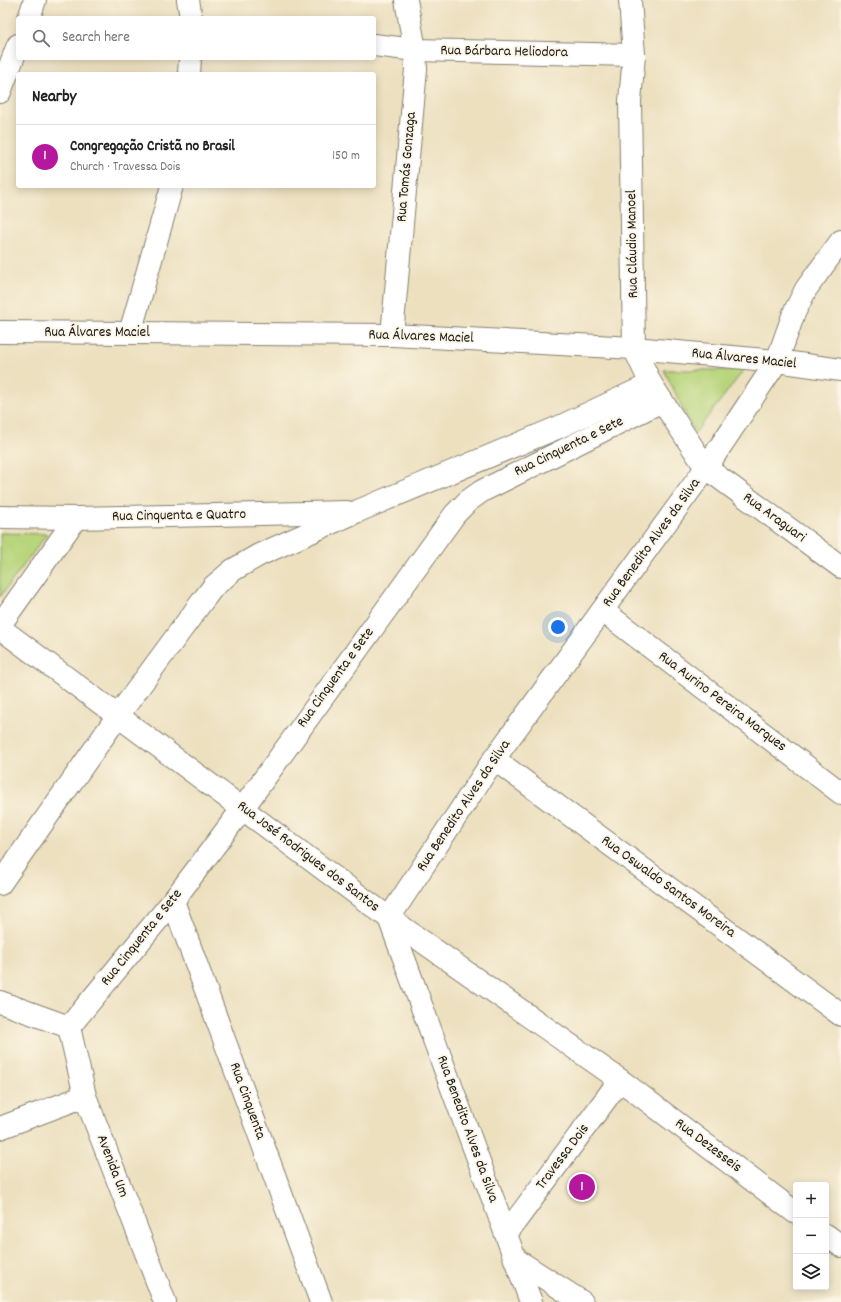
<!DOCTYPE html>
<meta charset="utf-8">
<style>
body{margin:0;font-family:Dekko,sans-serif;background:#f2f2f2;color:#222}
.controls{position:absolute;right:12px;bottom:12px;display:grid;overflow:hidden;border-radius:4px;box-shadow:0 2px 10px #0003}
.controls button{width:36px;height:36px;display:grid;place-items:center;padding:0;border:0;border-bottom:1px solid #e0e0e0;background:#fff;color:#222;font:20px sans-serif}
.you{position:absolute;left:558px;top:627px;width:14px;height:14px;margin:-10px;border:3px solid #fff;border-radius:50%;background:#1a73e8;box-shadow:0 0 0 6px #1a73e833}
.badge{display:grid;place-items:center;width:26px;height:26px;border-radius:50%;background:#b5179e;color:#fff;font-size:13px;font-weight:700}
.pin{position:absolute;translate:-50% -50%;border:2px solid #fff;box-shadow:0 1px 4px #0006}
.list{margin:0;padding:0;list-style:none}
h2{display:flex;justify-content:space-between;align-items:center;height:52px;margin:0;padding:0 16px;font-size:17px}
h2 small{font-size:13px;font-weight:400;color:#767676}
.list li{display:grid;grid-template-columns:26px 1fr auto;gap:12px;align-items:center;box-sizing:border-box;height:64px;padding:0 16px;border-top:1px solid #e0e0e0}
.list b{display:block;font-size:15px;white-space:nowrap}
.list p{margin:0;font-size:13px;white-space:nowrap;color:#767676}
.list em{font-size:13px;font-style:normal;color:#767676}
.icon{flex:none;width:22px;height:22px;fill:none;stroke:currentColor;stroke-width:2;stroke-linecap:round;stroke-linejoin:round}
.map{position:relative;flex:none;width:841px;height:1302px;overflow:hidden}
.search{position:absolute;background:#fff;box-shadow:0 2px 10px #0003;left:16px;top:16px;width:360px;height:44px;display:flex;align-items:center;gap:10px;box-sizing:border-box;padding:0 14px;border-radius:4px;color:#767676;font-size:15px}
.panel{position:absolute;background:#fff;box-shadow:0 2px 10px #0003;left:16px;top:72px;width:360px;height:116px;border-radius:4px}
.map>svg:first-child{display:block}
</style>
<div class="map">
<svg width="841" height="1302" viewBox="0 0 841 1302">
<rect width="100%" height="100%" fill="#fcf5e5"/>
<filter id="ink" filterUnits="userSpaceOnUse"><feTurbulence type="fractalNoise" baseFrequency=".025" numOctaves="2"/><feDisplacementMap in="SourceGraphic" scale="8" xChannelSelector="R" yChannelSelector="G"/><feConvolveMatrix kernelMatrix="1 2 1 2 8 2 1 2 1" color-interpolation-filters="sRGB"/></filter>
<filter id="wash" filterUnits="userSpaceOnUse"><feTurbulence type="fractalNoise" baseFrequency=".012" numOctaves="4" result="noise"/><feDisplacementMap in="SourceGraphic" scale="16" xChannelSelector="R" yChannelSelector="G"/><feGaussianBlur stdDeviation="0.9" result="paint"/><feColorMatrix in="noise" values="0 0 0 0 0 0 0 0 0 0 0 0 0 0 0 0 0 1.4 0 .05"/><feComposite in="paint" operator="in"/></filter>
<g filter="url(#wash)">
<rect width="100%" height="100%" fill="#ece0bf"/>
<g fill="#b7d57b" stroke="#6a784c">
<polygon points="664,370 744,370 695,433"/>
<polygon points="0,533 47,534 0,597"/>
</g>
</g>
<g filter="url(#ink)">
<g fill="none" stroke-linecap="round" stroke-linejoin="round">
<g stroke="#847e6e" stroke-width="24">
<g id="minor">
<polyline points="188,0 191,18"/>
<polyline points="630,0 634,55 630,101 634,348 651,384 706,468 841,567"/>
<polyline points="29,18 35,0"/>
<polyline points="374,45 415,50 634,55"/>
<polyline points="189,74 190,58"/>
<polyline points="0,92 18,45"/>
<polyline points="0,332 392,335 634,348 777,361 841,370"/>
<polyline points="130,333 172,186"/>
<polyline points="392,335 416,69 415,50 406,0"/>
<polyline points="0,517 76,518 347,512"/>
<polyline points="603,611 841,793"/>
<polyline points="0,625 76,518"/>
<polyline points="0,628 389,918 620,1080 796,1213"/>
<polyline points="494,759 841,1015"/>
<polyline points="0,884 117,717 198,607 213,587 233,570 259,555 358,511 559,427 651,384"/>
<polyline points="173,901 321,1302"/>
<polyline points="0,1002 69,1027"/>
<polyline points="69,1027 173,901 243,808 455,514 468,501 482,491 662,401"/>
<polyline points="69,1027 85,1096 165,1302"/>
<polyline points="0,1128 85,1096"/>
<polyline points="506,1234 620,1080"/>
<polyline points="826,1235 841,1246"/>
<polyline points="515,1259 582,1302"/>
<polyline points="531,1302 389,918 494,759 706,468 777,361 794,313 806,289 841,241"/>
</g>
</g>
<use href="#minor" stroke="#fff" stroke-width="22"/>
</g>
</g>
<g text-anchor="middle" dominant-baseline="central" stroke-width="3.5" stroke-linejoin="round" paint-order="stroke">
<g font-size="15" fill="#1c1c1c" stroke="#fcf5e5">
<text transform="translate(504 52) rotate(1)">Rua Bárbara Heliodora</text>
<text transform="translate(407 167) rotate(-85)">Rua Tomás Gonzaga</text>
<text transform="translate(633 244) rotate(-91)">Rua Cláudio Manoel</text>
<text x="97" y="333">Rua Álvares Maciel</text>
<text transform="translate(421 337) rotate(2)">Rua Álvares Maciel</text>
<text transform="translate(744 359) rotate(6)">Rua Álvares Maciel</text>
<text transform="translate(569 447) rotate(-26)">Rua Cinquenta e Sete</text>
<text transform="translate(179 516) rotate(-1)">Rua Cinquenta e Quatro</text>
<text transform="translate(774 518) rotate(36)">Rua Araguari</text>
<text transform="translate(652 543) rotate(-54)">Rua Benedito Alves da Silva</text>
<text transform="translate(336 678) rotate(-54)">Rua Cinquenta e Sete</text>
<text transform="translate(722 702) rotate(37)">Rua Aurino Pereira Marques</text>
<text transform="translate(464 806) rotate(-56)">Rua Benedito Alves da Silva</text>
<text transform="translate(308 857) rotate(37)">Rua José Rodrigues dos Santos</text>
<text transform="translate(668 887) rotate(36)">Rua Oswaldo Santos Moreira</text>
<text transform="translate(142 938) rotate(-51)">Rua Cinquenta e Sete</text>
<text transform="translate(247 1101) rotate(70)">Rua Cinquenta</text>
<text transform="translate(467 1129) rotate(70)">Rua Benedito Alves da Silva</text>
<text transform="translate(708 1146) rotate(37)">Rua Dezesseis</text>
<text transform="translate(563 1157) rotate(-53)">Travessa Dois</text>
<text transform="translate(112 1166) rotate(69)">Avenida Um</text>
</g>
</g>
</svg>
<div class="controls">
<button>+</button>
<button>−</button>
<button><svg class="icon" aria-label="layers" viewBox="0 0 24 24"><path d="M12 4l9 5-9 5-9-5zM3 14l9 5 9-5"/></svg></button>
</div>
<div class="you"></div>
<div class="pin badge" style="left:582px;top:1187px">1</div>
<div class="search"><svg class="icon" aria-label="search" viewBox="0 0 24 24"><circle cx="10" cy="10" r="6"/><path d="M15 15l6 6"/></svg>Search here</div>
<section class="panel">
<h2>Nearby<small></small></h2>
<ul class="list">
<li><span class="badge">1</span><div><b>Congregação Cristã no Brasil</b><p>Church · Travessa Dois</p></div><em>150 m</em></li>
</ul>
</section>
</div>
